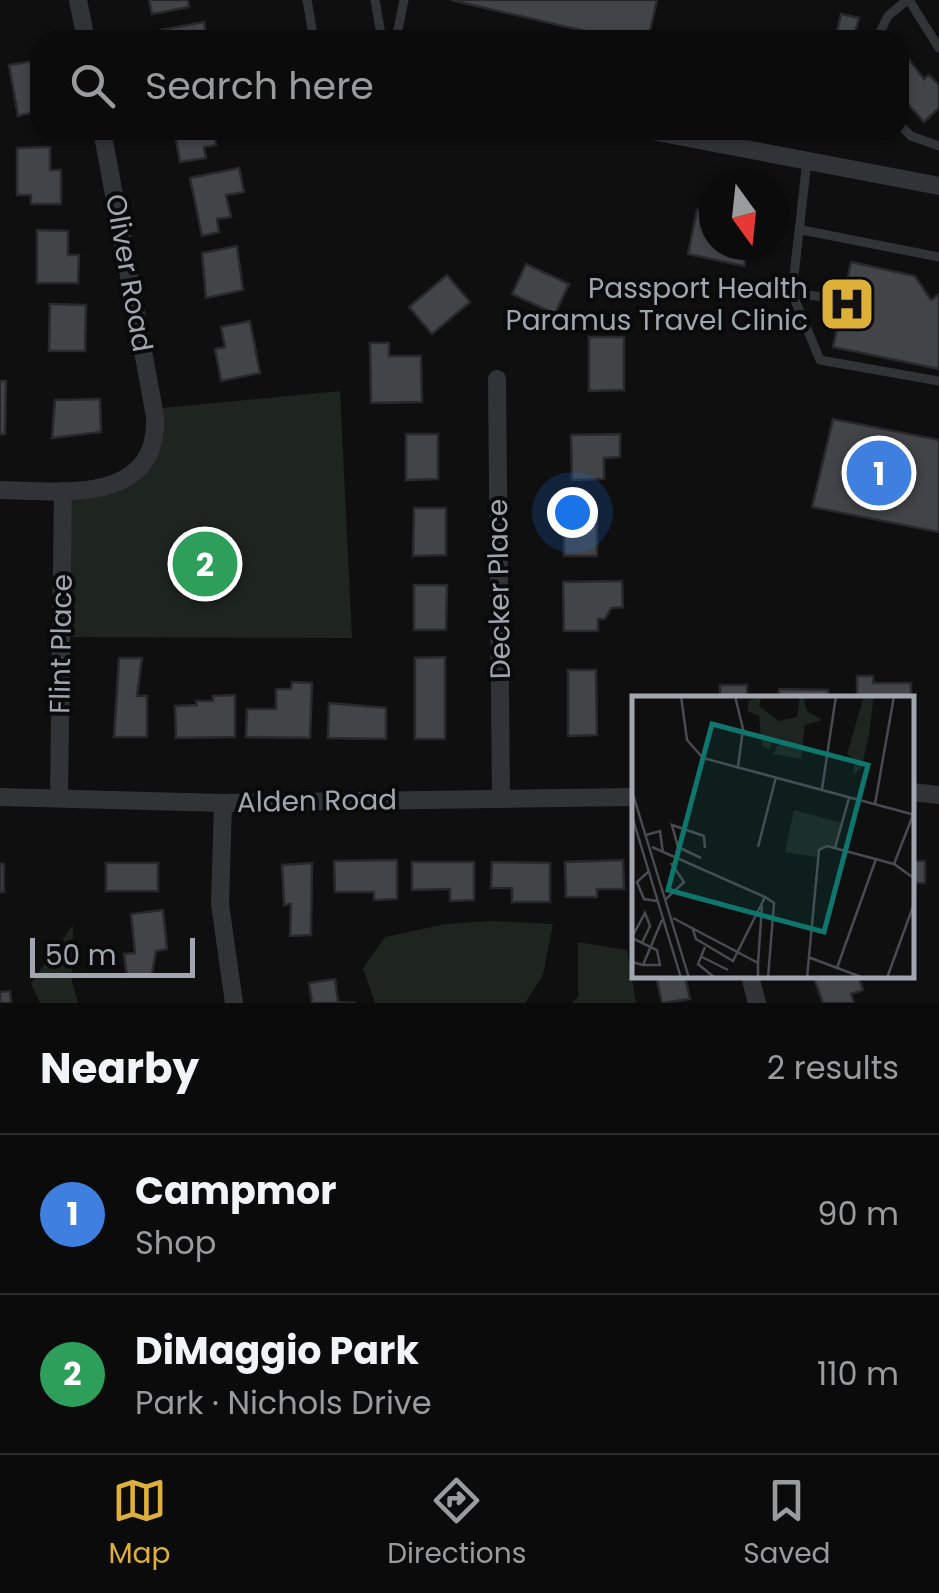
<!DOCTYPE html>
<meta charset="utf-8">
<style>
body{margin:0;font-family:Poppins,sans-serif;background:#19191a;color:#f1f3f6}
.compass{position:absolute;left:699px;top:170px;width:90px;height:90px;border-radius:50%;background:#0b0b0c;box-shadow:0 2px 8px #0004;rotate:165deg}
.scale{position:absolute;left:30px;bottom:25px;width:165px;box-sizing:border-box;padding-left:10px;border:5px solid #a1a5b0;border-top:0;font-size:28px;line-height:35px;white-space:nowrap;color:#a1a5b0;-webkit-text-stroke:8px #0a0a0b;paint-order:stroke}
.you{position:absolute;left:572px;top:512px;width:35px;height:35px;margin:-25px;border:8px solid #fff;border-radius:50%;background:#1a73e8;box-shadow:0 0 0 15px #1a73e833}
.badge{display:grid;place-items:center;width:65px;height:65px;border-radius:50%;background:#ddb03a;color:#fff;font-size:32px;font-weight:700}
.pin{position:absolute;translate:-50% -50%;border:5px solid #fff;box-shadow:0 2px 10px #0006}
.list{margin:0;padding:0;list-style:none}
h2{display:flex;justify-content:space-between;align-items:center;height:130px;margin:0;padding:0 40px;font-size:42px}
h2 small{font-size:32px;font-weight:400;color:#9a9b9d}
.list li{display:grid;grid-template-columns:65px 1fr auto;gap:30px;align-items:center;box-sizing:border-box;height:160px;padding:0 40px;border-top:2px solid #2b2b2d}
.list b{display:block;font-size:38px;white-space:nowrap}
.list p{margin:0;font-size:32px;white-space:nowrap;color:#9a9b9d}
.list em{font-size:32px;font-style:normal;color:#9a9b9d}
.icon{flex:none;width:55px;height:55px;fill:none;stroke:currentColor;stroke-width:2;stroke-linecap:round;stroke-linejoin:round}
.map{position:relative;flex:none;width:939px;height:1003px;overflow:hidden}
.search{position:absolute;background:#0b0b0c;box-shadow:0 2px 8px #0004;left:30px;right:30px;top:30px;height:110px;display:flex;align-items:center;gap:25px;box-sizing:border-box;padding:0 35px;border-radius:30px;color:#9a9b9d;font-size:38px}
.sheet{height:450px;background:#0b0b0c}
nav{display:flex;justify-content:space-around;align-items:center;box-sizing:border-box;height:140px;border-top:2px solid #2b2b2d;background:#0b0b0c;font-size:28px;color:#9a9b9d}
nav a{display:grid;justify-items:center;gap:5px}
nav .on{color:#ddb03a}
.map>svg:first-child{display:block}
</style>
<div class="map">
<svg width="939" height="1003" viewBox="0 0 939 1003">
<rect width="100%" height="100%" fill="#0f0f10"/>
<g fill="#1e241f">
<polygon points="340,391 352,638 61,637 63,491 140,469 153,409"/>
<polygon points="492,921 553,924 543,975 525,1003 375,1003 363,968 385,937 446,924"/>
<polygon points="73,925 72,982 78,1003 40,1003 31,983"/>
<polygon points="578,942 627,950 636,1003 572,1003 578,997"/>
</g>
<g fill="#434448" stroke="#29292c" stroke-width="2.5">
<polygon points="149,0 188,0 189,7 152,14"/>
<polygon points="451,0 657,0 648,40 623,40"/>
<polygon points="841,14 859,18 853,40 836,36"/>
<polygon points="204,22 207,40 163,40 161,30"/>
<polygon points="899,47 924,79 929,75 939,85 939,108 924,122 899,94"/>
<polygon points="40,60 40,111 18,116 9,65"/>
<polygon points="174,130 214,130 216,145 204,147 206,158 180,162"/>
<polygon points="50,147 50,170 61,170 61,204 31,204 31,195 17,195 17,148"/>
<polygon points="239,168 244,192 226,195 231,217 217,219 219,232 202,236 190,178"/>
<polygon points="697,210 714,214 714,245 748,245 744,266 688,254"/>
<polygon points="37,230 68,231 68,255 79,255 78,283 37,283"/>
<polygon points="237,246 243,290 206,298 202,253"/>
<polygon points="851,262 915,276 931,300 939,294 939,369 833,347"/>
<polygon points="526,264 569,284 555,314 512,294"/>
<polygon points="447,275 470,302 432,334 409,307"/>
<polygon points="50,304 86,305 85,351 49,351"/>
<polygon points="250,321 260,373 221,381 215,349 225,347 221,327"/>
<polygon points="589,337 624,337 624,390 589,391"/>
<polygon points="370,343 389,343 389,356 421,356 422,402 371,403"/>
<polygon points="0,381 6,381 5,434 0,434"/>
<polygon points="100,399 101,432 52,438 55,400"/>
<polygon points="833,419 939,440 939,532 812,507"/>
<polygon points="406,434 438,434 438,479 406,480"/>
<polygon points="620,434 620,457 604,458 604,479 572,480 571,435"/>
<polygon points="414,508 446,508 446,555 413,556"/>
<rect x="564" y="509" width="33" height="47"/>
<polygon points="622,581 623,607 611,608 605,619 598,619 598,631 564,631 563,582"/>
<polygon points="414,585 447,585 446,630 414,630"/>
<polygon points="445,657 445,739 415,739 415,658"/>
<polygon points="119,658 142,658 137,696 147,696 147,737 114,737"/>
<polygon points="568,670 596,670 597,735 568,736"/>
<polygon points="857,676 873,676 873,683 911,683 911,698 857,698"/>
<polygon points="292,682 312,683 310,738 246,737 247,709 276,709 276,689 291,689"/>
<rect x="720" y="685" width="27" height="13"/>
<polygon points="779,689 828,690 828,698 779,698"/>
<polygon points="235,695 235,737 176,738 175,706 197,705 196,701 213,701 213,696"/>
<polygon points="329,703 386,708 386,739 328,738"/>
<polygon points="397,860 397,899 374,900 374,892 335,892 334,861"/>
<polygon points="623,860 624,889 597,889 597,897 566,897 565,862"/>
<polygon points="912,861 925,861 925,883 915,883 915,898 912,898"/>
<polygon points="412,862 474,862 474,900 450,901 450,889 412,890"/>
<polygon points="492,862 550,863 550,902 512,902 512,888 491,888"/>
<rect x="106" y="863" width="52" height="28"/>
<polygon points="312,863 311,935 290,936 291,904 284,905 282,865"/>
<rect x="0" y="864" width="4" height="28"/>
<polygon points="163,910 167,949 156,951 152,974 127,977 124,954 135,953 131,914"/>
<polygon points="656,976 685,976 690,999 662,1003"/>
<polygon points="813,976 858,976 863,990 851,994 854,1003 823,1003"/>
<polygon points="335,979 338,1002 356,1003 312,1003 309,983"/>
<polygon points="10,991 11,1003 0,1003 0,992"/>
</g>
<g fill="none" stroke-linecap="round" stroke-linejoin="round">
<g stroke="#323337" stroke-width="9">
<polyline points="307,0 314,40"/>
<polyline points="375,0 382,40"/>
<polyline points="909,0 939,48"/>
<polyline points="396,40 404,0"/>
<polyline points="876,40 888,16 907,0"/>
<polyline points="899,124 911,136 939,146"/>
<polyline points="807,161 792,293 832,298"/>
<polyline points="802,230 939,257"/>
<polyline points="792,293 820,360 939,381"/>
</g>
<g stroke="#323337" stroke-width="18">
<polyline points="78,0 86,40"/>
<polyline points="647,130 939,186"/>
<polyline points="497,379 501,799"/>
<path d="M0,490C61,491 159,506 155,416L102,130"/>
<polyline points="912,792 939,795"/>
<polyline points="0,797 223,803 634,797"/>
<polyline points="59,797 63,491"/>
<polyline points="223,803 220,904 234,1003"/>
<polyline points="750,976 757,1003"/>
</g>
</g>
<defs>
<g id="hospital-square" transform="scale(2.875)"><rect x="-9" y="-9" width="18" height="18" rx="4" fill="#ddb03a" stroke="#0a0a0b"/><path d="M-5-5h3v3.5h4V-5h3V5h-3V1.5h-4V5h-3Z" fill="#111"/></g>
</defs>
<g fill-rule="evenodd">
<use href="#hospital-square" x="847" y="304"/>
</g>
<g text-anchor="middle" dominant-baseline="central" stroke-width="8" stroke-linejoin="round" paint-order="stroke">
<g font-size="28" fill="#a1a5b0" stroke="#0a0a0b">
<text transform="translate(129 273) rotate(80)">Oliver Road</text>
<text transform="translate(499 589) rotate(-91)">Decker Place</text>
<text transform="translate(61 644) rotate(-89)">Flint Place</text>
<text transform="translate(317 801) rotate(-1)">Alden Road</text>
</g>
<g font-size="28" fill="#a1a5b0" stroke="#0a0a0b" text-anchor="end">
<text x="808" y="288">Passport Health<tspan x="808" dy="32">Paramus Travel Clinic</tspan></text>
</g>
</g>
<g transform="translate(632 696)">
<rect width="282" height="282" fill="#0f0f10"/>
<path d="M130,0L127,10L147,25L165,21L168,0H185L172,3L175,15L190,24L173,29L169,63L141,58L150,43L140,45L138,54L130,50L127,20L115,15L117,5ZM232,0H242L237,38L230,71L221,79L223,64L215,58ZM162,114L210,127L203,152L192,150L184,161L153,156Z" fill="#1e241f"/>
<path fill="none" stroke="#494b50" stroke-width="2.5" d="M49,0L55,44L71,62L283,119M103,0L111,33L106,71M190,93L204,0M0,95L57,282M243,108L262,0M0,120L49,282M14,139L28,135L31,157M20,151L133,201L101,265L64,243L60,231M126,151L144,81M203,152L217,102M69,162L46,151L40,129L72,140L73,152M262,168L281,119M16,176L5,186L12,203L25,205M133,201L142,207L136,282M33,204L52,186L39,167M41,222L126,267V282M0,241L13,217L18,230L10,247M0,242L25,254L28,269H11M73,251L66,268L83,282M68,260L96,274M176,261L232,282M0,266L11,269L30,224M126,267L130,210M205,272L244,163M175,282L187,154L195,150L262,168L283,183M255,282L283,205"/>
<path fill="#0f766e" fill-opacity="0.15" stroke="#0f766e" stroke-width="5" d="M80,28L236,69L192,236L36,194Z"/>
<rect width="282" height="282" fill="none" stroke="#a1a5b0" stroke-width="5"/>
</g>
</svg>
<svg class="compass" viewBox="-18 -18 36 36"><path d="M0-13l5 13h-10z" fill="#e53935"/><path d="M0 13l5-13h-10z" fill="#9a9b9d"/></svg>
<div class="scale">50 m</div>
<div class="you"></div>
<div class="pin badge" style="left:879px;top:473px;background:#3f7fe0">1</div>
<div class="pin badge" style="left:205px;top:564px;background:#2e9e5b">2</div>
<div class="search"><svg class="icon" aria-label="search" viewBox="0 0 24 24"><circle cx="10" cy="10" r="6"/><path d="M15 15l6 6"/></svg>Search here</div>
</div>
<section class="sheet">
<h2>Nearby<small>2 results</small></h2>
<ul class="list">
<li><span class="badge" style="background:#3f7fe0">1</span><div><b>Campmor</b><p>Shop</p></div><em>90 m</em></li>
<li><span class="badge" style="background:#2e9e5b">2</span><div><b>DiMaggio Park</b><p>Park · Nichols Drive</p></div><em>110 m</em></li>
</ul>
</section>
<nav>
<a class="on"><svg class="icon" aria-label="map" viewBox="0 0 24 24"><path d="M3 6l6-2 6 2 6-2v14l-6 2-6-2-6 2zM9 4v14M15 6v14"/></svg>Map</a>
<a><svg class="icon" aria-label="directions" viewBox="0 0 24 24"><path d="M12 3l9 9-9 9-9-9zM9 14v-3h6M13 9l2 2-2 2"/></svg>Directions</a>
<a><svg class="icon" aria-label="saved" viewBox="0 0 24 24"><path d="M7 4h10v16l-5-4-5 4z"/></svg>Saved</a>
</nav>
